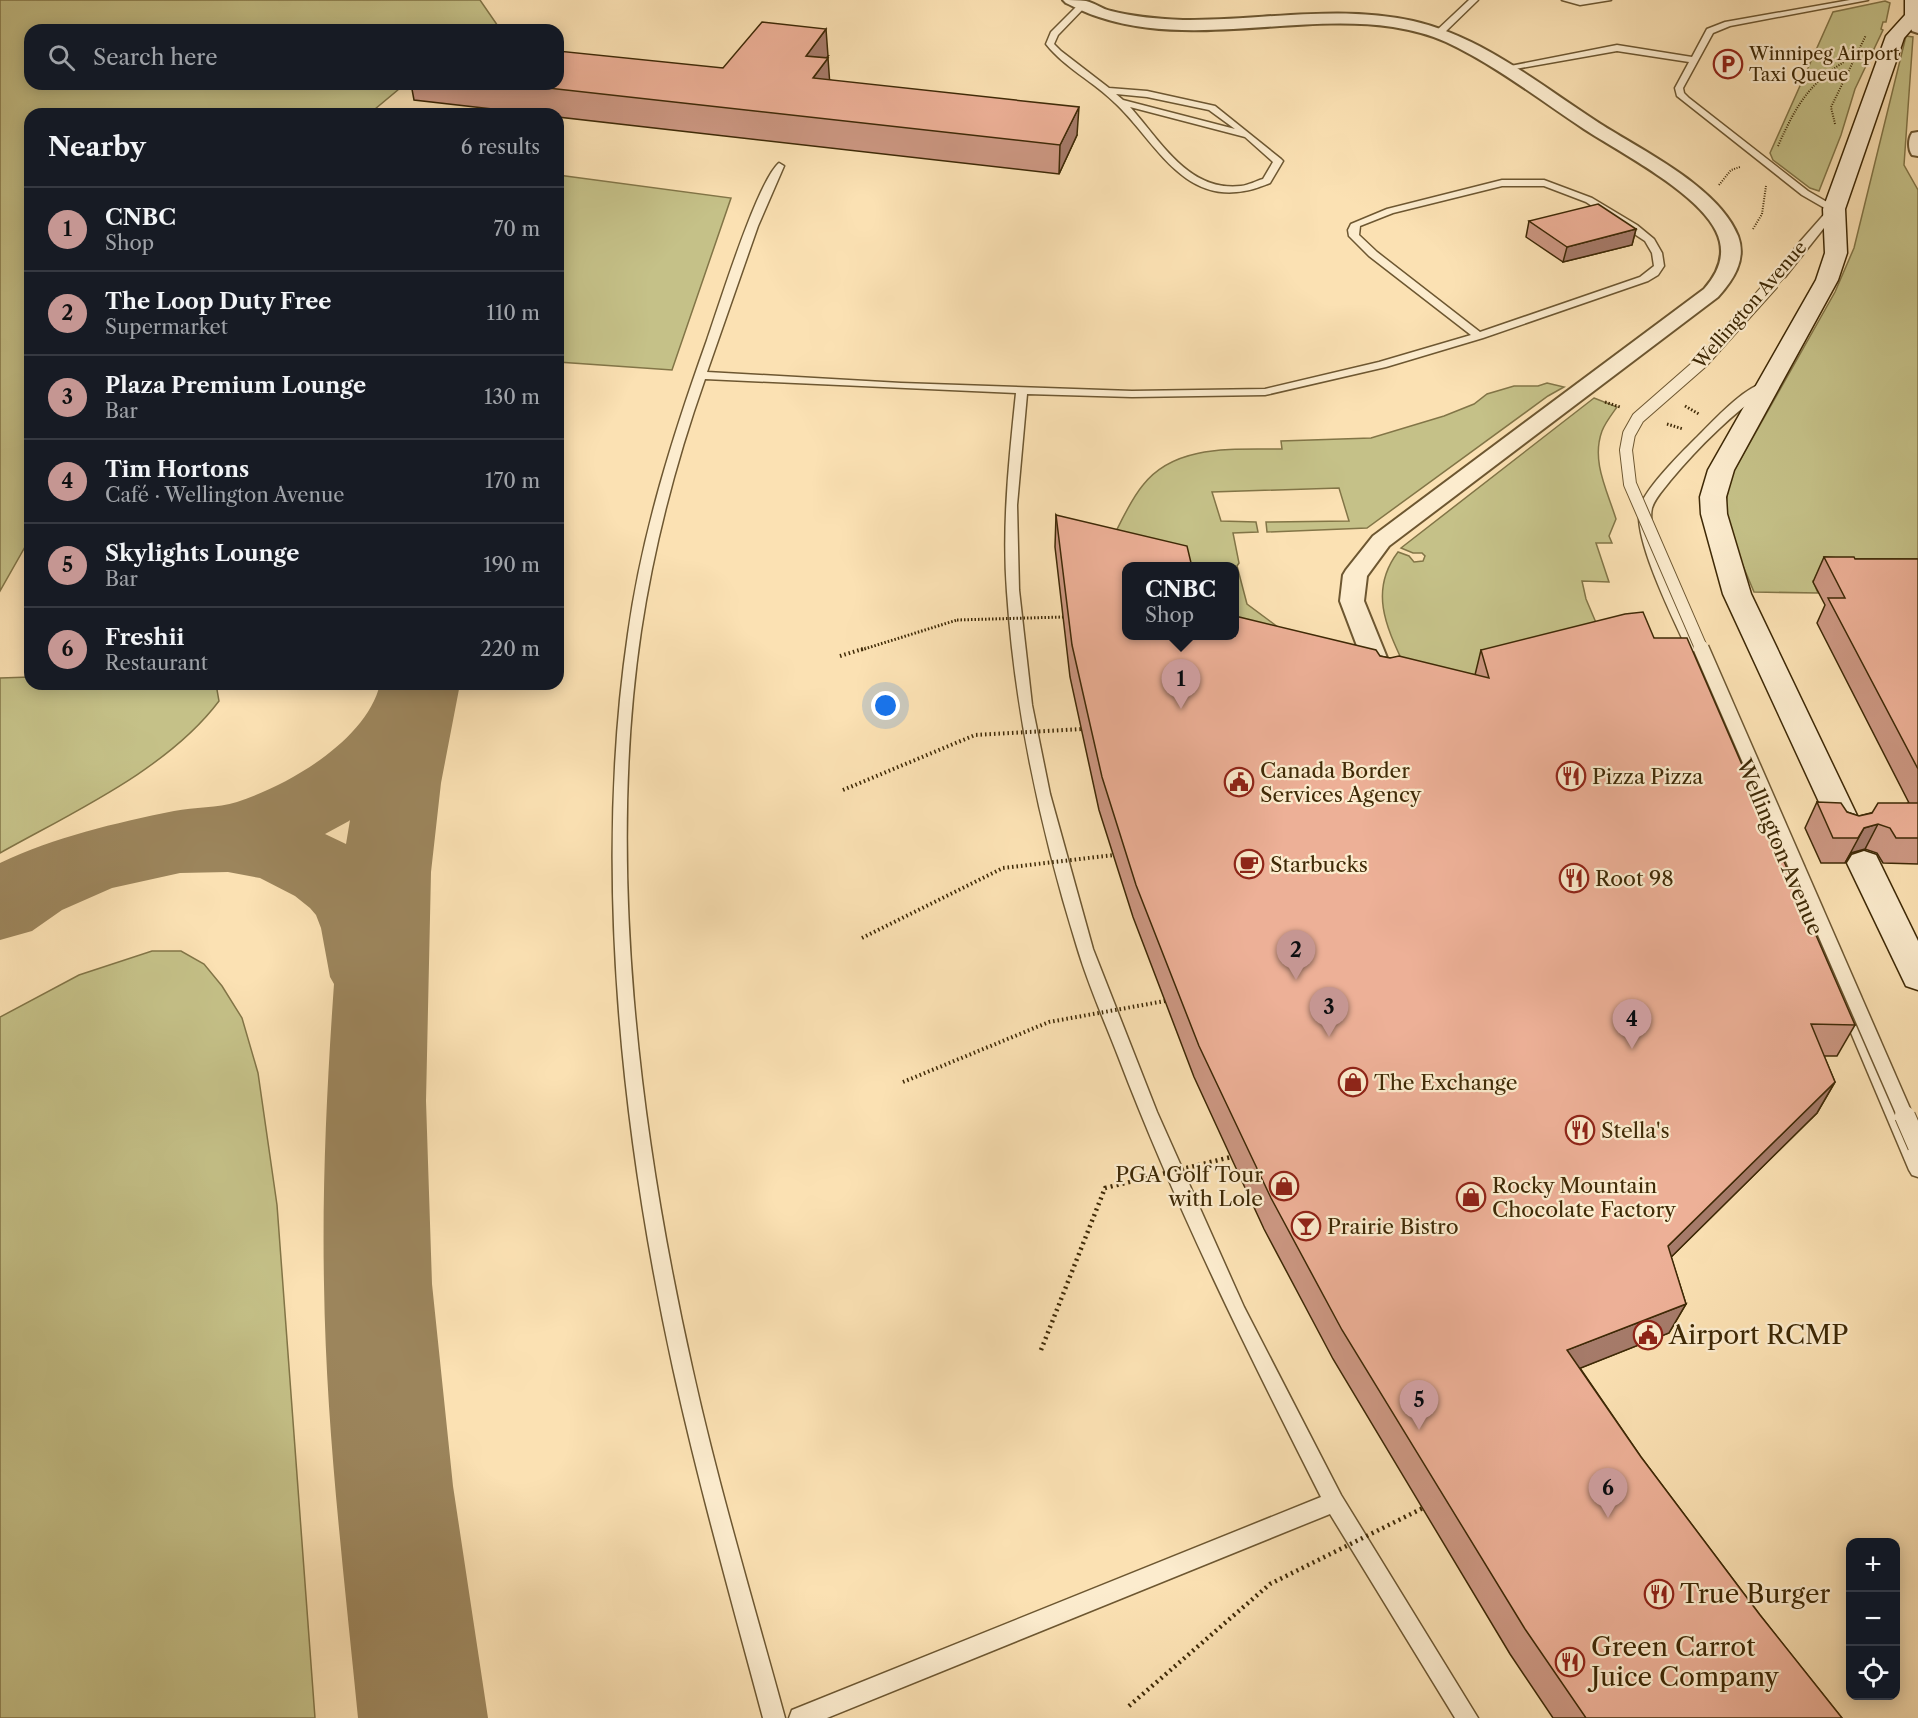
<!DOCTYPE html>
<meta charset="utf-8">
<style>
body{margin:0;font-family:"Libre Caslon Text",serif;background:#20242c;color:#f1f3f6}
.controls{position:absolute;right:18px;bottom:18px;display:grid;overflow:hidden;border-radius:12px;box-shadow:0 3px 15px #0003}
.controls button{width:54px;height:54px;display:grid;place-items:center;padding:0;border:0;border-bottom:2px solid #363941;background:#171b24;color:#f1f3f6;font:30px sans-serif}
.you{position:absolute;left:886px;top:706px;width:21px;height:21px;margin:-15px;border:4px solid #fff;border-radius:50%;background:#1a73e8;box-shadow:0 0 0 9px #1a73e833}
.badge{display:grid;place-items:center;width:39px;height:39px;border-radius:50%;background:#c59692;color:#111;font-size:20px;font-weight:700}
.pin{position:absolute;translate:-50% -50px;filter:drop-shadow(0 2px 3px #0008)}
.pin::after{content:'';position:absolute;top:32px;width:21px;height:18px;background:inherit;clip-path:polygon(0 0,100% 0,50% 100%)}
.popup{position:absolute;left:1122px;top:562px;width:117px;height:78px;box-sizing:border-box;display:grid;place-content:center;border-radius:12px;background:#171b24;filter:drop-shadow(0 2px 4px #0005);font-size:20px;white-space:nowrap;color:#9ea1a6}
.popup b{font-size:22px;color:#f1f3f6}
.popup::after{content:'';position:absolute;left:50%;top:100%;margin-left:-12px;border:12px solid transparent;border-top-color:#171b24}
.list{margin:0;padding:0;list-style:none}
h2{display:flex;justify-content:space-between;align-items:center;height:78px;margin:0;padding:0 24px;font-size:26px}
h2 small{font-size:20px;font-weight:400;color:#9ea1a6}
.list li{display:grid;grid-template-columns:39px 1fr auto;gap:18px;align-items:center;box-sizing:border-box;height:84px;padding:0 24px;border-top:2px solid #363941}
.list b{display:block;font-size:22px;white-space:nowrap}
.list p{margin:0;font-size:20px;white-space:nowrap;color:#9ea1a6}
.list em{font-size:20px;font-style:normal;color:#9ea1a6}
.icon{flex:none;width:33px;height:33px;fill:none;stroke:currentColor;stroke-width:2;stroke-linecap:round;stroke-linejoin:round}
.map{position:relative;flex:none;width:1918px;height:1718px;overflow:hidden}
.search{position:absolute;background:#171b24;box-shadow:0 3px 15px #0003;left:24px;top:24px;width:540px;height:66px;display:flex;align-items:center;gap:15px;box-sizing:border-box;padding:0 21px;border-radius:18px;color:#9ea1a6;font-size:22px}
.panel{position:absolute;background:#171b24;box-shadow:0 3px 15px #0003;left:24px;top:108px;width:540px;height:582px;border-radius:18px}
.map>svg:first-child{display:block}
</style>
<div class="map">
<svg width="1918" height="1718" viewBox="0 0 1918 1718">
<rect width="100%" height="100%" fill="#fbe1b3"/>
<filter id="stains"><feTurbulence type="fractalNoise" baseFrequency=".00333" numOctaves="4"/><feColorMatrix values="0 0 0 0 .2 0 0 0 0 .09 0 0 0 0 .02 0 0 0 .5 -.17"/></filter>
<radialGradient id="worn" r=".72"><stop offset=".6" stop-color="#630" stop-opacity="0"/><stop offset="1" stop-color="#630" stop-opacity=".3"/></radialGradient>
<g fill="#c5c188" stroke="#827547" stroke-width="1.5">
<polygon points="0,0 480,0 500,29 30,30 30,84 405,84 369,114 30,114 30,538 0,591"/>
<polygon points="1885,1 1890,3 1886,22 1883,22 1881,29 1883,30 1855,89 1841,135 1819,191 1810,188 1773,160 1770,153 1833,12"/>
<polygon points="1906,36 1913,37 1904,165 1918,190 1918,584 1813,581 1818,593 1754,592 1733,542 1725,510 1730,478 1835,292 1854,248"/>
<polygon points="558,175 731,198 672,370 558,362"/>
<path d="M1547,383L1564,387L1548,396L1367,528L1267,532L1266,522L1349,521L1339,488L1212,492L1221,521L1256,522L1258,532L1233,533L1239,563L1237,566L1247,604L1298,642L1235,627V566H1135L1107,549C1118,529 1128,503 1143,485C1176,443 1236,450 1282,449L1281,441L1371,438L1444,416L1474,404L1487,394L1514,386H1538Z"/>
<path d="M1594,398L1617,407C1612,414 1605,423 1602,431C1591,461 1607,490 1616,519L1609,536L1612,543H1596L1609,582L1582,581L1586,599L1605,644L1487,676L1414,687C1395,641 1363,598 1398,552L1409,556L1414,562L1423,561L1425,556L1422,553H1413L1401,548Z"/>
<path d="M30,677V684H216L219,701C168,769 73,812 0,853V678Z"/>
<polygon points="152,951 181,951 204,964 222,986 242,1018 258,1073 277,1205 315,1718 0,1718 0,1017 79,975"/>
</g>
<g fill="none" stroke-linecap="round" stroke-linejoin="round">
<path fill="#9c855c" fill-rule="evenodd" d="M380,684H460L441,783L431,872L426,1101L432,1284L453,1486L488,1718H358C344,1574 326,1429 324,1284C322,1184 327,1084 334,984L330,977L321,928L316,915L310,908L295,896L260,878L228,872L180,873L112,888L62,910L32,931L0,940V863C55,837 115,823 174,811C195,807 217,808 237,802C289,785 367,740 380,684ZM350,820L346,844L325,834L349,821Z"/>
<g stroke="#6d5731" stroke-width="3">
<g id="service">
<polygon points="1469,0 1478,0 1442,35 1436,35 1436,31"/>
<polygon points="1562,0 1611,0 1580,5"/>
<polygon points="1850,0 1868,0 1730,26 1713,33 1683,88 1684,93 1689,98 1808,191 1839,209 1785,277 1781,278 1776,275 1798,244 1828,210 1802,195 1677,96 1675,88 1689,62 1617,51 1504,71 1500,68 1617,45 1692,57 1707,29 1725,22"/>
<path d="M1079,4L1086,6L1058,35L1054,44L1061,51L1109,88L1147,91L1215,106L1281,159L1283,161L1270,183C1262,186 1253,190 1244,191C1181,203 1153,138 1115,103C1094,82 1065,68 1046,44L1051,32ZM1116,94L1147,97L1209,110L1235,129L1123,100ZM1130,107L1245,137L1273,162L1263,179C1256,181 1249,185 1241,186C1188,192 1161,141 1130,107Z"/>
<path d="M779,163L784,166L758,226L707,372L901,383L1132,391L1265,389L1379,362L1471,335L1369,256L1349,236L1348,230L1351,224L1387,209L1502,180H1544L1592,198L1637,225L1654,239L1662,253L1664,266L1658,275L1648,281L1483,338L1386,367L1265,395L1132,397L1027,394L1017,505L1019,590L1032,705L1050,794L1093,949L1157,1112L1244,1307L1341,1495L1478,1718H1455L1330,1514L827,1718H789L792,1710L1321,1497C1248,1353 1176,1208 1118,1056C1104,1020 1088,984 1077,947C1041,831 1015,713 1007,592C1002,525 1009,460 1016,393L705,379C676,461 654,545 641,631C606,867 640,1135 692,1367C718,1485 753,1601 785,1718H763C732,1602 699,1486 673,1368C622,1134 593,872 628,634C642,533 673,435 707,340C719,306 757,182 779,163ZM1502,186H1544L1586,202L1645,241L1652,253L1654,266L1640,277L1480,332L1377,252L1359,235L1360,226L1393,213Z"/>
<path d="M1766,382L1772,385L1770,387C1732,414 1700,445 1670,481C1664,489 1655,498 1652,508C1644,541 1694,633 1709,666L1702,670L1695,666C1681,634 1631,539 1640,507C1646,487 1683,451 1698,436C1715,419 1743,388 1766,382Z"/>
<polygon points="1774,829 1781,834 1918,1150 1918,1177 1912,1175 1909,1170 1767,834"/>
</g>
</g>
<g stroke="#6d5731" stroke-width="4">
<g id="minor">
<path d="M1063,0C1070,0 1079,0 1086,1C1095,3 1102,9 1111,11C1134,17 1159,19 1183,20C1259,21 1338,4 1413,21C1483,37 1540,85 1599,123C1641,150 1719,187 1738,236C1747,260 1733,280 1718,297L1389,546L1367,576L1364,601L1396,680L1392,686L1383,688L1374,686L1370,680L1340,601L1343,575L1346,570L1373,536L1704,289C1719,272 1727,253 1716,231C1697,192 1621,153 1584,129C1539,99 1495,65 1446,42C1429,34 1411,30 1393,27C1298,13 1192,48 1099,17C1088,14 1077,8 1066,3Z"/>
<polygon points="1914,11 1918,12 1918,33 1912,31 1906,16"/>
<path d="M1918,132V156L1912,155C1908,149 1908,139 1912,133Z"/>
</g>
</g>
<g stroke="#3e2906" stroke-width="3">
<g id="secondary">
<polygon points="1905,0 1918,0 1918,22 1904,38 1845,209 1847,253 1838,280 1734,470 1726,497 1727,514 1751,594 1863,828 1858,836 1847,839 1836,836 1831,828 1723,594 1701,514 1700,497 1708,470 1816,280 1825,253 1823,209 1886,36 1905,15"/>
<polygon points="1864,851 1876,855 1918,941 1918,990 1906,986 1847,863 1852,855"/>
</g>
</g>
<g stroke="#3e2906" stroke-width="2" stroke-dasharray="1 1.5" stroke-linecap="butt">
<polyline points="1835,124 1831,107 1866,35"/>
<path d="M1778,146C1798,101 1812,79 1856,55"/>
<polyline points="1719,185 1731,170 1740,167"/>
<polyline points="1753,229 1762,214 1766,186"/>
</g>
<g stroke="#3e2906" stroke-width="3" stroke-dasharray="1.5 2" stroke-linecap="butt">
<polyline points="1605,402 1620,407"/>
<polyline points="1685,406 1699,414"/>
<polyline points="1667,424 1683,429"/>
<polyline points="861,650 957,620"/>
</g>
<polyline stroke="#3e2906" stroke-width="4" stroke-dasharray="1.5 3" stroke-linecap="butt" points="840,656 866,648"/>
<use href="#service" fill="#fcecce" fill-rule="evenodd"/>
<use href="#minor" fill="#fcecce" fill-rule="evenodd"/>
<use href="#secondary" fill="#fcecce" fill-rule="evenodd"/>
<g stroke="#6d5731" stroke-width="10" stroke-linecap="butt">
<polyline id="service-bridge-far3" points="1772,285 1781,275"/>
</g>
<g stroke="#6d5731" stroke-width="14" stroke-linecap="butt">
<polyline id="service-bridge-far2" points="1702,650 1630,484 1626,450 1629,434 1638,418 1702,362 1773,283"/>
</g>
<g stroke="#6d5731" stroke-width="18" stroke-linecap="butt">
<polyline id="service-bridge-far1" points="1701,648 1906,1118"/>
</g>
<g stroke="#6d5731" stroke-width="22" stroke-linecap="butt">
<polyline id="service-bridge" points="1905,1116 1918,1146"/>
</g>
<polyline stroke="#3e2906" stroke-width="3" stroke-dasharray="1.5 2" stroke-linecap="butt" points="957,620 1063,617"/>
<g stroke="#3e2906" stroke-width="4" stroke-dasharray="1.5 3" stroke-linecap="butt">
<polyline points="843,790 975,735 1082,729"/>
<polyline points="862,938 1003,868 1114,855"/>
<polyline points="903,1082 1049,1022 1165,1001"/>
</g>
<g stroke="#3e2906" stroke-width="4.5" stroke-dasharray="2 4" stroke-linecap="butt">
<polyline points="1041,1350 1105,1188 1231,1157"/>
<polyline points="1129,1706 1270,1584 1423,1508"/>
</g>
<use href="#service-bridge-far3" stroke="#fcecce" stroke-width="9"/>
<use href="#service-bridge-far2" stroke="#fcecce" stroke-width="12"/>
<use href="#service-bridge-far1" stroke="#fcecce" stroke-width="15"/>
<use href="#service-bridge" stroke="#fcecce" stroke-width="20"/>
</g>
<g fill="#cc9782" stroke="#3e2906" stroke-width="1.5">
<polygon points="828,56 826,58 829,80 1077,135 1059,174 558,117 558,114 536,114 414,100 411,84 558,84 723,68"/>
<polygon points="1529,221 1636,229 1632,245 1563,262 1526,237"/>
<polygon points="1056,515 1127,636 1380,656 1475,675 1481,650 1654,638 1855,1025 1837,1056 1824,1056 1835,1082 1817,1113 1671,1257 1686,1304 1669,1333 1580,1368 1641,1457 1760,1615 1842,1718 1553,1718 1510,1654 1333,1359 1264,1229 1194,1077 1133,917 1099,810 1070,677 1055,547"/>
<polygon points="1824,557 1855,559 1918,559 1918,864 1883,863 1877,853 1865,849 1851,853 1845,863 1821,863 1805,828 1817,802 1859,816 1909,803 1817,623 1825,605 1813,582"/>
</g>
<g fill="#a67b6a" stroke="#3e2906" stroke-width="1.5">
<polygon points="826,29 828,56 807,83 806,56"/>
<polygon points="828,58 830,86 813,78"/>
<polygon points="1079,107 1077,135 1059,174 1060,145"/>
<polygon points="1636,229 1632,245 1563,262 1567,247"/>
<polygon points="1878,824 1865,849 1851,853 1845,863 1864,828"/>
<polygon points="1835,1082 1817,1113 1652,1276 1668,1246"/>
<polygon points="1686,1304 1669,1333 1553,1379 1567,1350"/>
</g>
<g fill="#edb097" stroke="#3e2906" stroke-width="1.5">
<polygon points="762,22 826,29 806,56 828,58 813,78 1079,107 1060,145 512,84 558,84 558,51 723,68"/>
<polygon points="1598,204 1636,229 1567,247 1529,221"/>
<polygon points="1056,515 1187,546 1192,567 1127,567 1127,636 1235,636 1235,616 1376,650 1380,656 1390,658 1399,656 1489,678 1481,650 1625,614 1643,612 1654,638 1687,638 1855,1025 1811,1024 1835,1082 1668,1246 1686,1304 1567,1350 1641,1457 1760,1615 1842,1718 1586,1718 1525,1629 1342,1330 1271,1198 1199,1046 1136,885 1102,777 1072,645"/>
<polygon points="1824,557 1854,557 1855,559 1918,559 1918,769 1828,598 1845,598"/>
<polygon points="1817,802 1841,803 1847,812 1859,816 1872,813 1878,803 1918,803 1918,838 1896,838 1890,828 1878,824 1864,828 1858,838 1833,838"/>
</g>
<defs>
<g id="parking-ring" transform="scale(1.5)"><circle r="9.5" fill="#fcecce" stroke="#8f2418" stroke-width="1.5"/><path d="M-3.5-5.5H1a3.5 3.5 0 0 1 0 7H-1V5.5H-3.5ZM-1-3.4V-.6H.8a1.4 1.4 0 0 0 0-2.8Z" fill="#8f2418"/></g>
<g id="restaurant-ring" transform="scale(1.5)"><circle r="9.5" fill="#fcecce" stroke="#8f2418" stroke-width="1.5"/><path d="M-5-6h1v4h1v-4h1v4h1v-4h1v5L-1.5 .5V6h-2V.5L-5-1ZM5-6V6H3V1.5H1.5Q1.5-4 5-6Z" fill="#8f2418"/></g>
<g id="civic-ring" transform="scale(1.5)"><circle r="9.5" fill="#fcecce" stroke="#8f2418" stroke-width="1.5"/><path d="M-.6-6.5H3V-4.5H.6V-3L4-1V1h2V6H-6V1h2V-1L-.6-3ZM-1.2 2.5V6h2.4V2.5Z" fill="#8f2418"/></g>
<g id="cafe-ring" transform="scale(1.5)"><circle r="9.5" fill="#fcecce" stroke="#8f2418" stroke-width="1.5"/><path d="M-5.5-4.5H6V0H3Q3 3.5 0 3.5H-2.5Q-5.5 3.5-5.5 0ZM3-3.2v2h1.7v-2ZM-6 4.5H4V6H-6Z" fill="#8f2418"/></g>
<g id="shop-ring" transform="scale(1.5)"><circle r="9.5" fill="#fcecce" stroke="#8f2418" stroke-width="1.5"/><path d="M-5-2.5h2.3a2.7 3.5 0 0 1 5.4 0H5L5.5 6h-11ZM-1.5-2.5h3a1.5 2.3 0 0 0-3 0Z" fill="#8f2418"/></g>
<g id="bar-ring" transform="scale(1.5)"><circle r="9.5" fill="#fcecce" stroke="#8f2418" stroke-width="1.5"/><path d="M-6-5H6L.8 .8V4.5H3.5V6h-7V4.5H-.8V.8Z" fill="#8f2418"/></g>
</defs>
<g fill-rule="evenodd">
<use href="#parking-ring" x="1728" y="64"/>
<use href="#restaurant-ring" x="1571" y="776"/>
<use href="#civic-ring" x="1239" y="782"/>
<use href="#cafe-ring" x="1249" y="864"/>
<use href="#restaurant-ring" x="1574" y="878"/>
<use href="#shop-ring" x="1353" y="1082"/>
<use href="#restaurant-ring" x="1580" y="1130"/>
<use href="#shop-ring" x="1284" y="1186"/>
<use href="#shop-ring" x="1471" y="1197"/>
<use href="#bar-ring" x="1306" y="1226"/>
<use href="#civic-ring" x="1648" y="1335"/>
<use href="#restaurant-ring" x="1659" y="1594"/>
<use href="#restaurant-ring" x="1570" y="1662"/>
</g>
<g text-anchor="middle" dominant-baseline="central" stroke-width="4.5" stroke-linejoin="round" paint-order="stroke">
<g font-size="18" fill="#3e2906" stroke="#fcecce" text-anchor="start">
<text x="1749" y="54">Winnipeg Airport<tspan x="1749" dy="21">Taxi Queue</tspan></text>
</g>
<g font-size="18" fill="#3e2906" stroke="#fcecce">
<text transform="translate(1750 305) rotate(-49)">Wellington Avenue</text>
</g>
<g font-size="21" fill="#3e2906" stroke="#fcecce" text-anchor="start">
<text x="1260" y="770">Canada Border<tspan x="1260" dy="24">Services Agency</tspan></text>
<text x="1592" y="776">Pizza Pizza</text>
<text x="1270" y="864">Starbucks</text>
<text x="1595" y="878">Root 98</text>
<text x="1374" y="1082">The Exchange</text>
<text x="1601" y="1130">Stella's</text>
<text x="1263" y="1174" text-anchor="end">PGA Golf Tour<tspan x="1263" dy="24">with Lole</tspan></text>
<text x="1492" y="1185">Rocky Mountain<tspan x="1492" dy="24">Chocolate Factory</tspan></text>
<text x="1327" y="1226">Prairie Bistro</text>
</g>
<g font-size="21" fill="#3e2906" stroke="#fcecce">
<text transform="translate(1780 847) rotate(67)">Wellington Avenue</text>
</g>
<g font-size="26" fill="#3e2906" stroke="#fcecce" text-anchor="start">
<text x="1669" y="1335">Airport RCMP</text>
<text x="1680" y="1594">True Burger</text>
<text x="1591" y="1647">Green Carrot<tspan x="1591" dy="30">Juice Company</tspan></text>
</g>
</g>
<rect width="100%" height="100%" filter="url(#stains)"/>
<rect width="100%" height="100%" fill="url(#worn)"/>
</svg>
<div class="controls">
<button>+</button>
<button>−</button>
<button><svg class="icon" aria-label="locate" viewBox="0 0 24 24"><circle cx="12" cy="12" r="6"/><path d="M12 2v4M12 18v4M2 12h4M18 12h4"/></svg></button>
</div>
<div class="you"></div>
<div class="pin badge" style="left:1181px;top:709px">1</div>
<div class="popup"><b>CNBC</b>Shop</div>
<div class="pin badge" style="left:1296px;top:980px">2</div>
<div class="pin badge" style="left:1329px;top:1037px">3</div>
<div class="pin badge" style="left:1632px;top:1049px">4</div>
<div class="pin badge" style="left:1419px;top:1430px">5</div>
<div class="pin badge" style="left:1608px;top:1518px">6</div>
<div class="search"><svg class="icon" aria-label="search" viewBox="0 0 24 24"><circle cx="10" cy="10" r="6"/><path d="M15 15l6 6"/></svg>Search here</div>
<section class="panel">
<h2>Nearby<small>6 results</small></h2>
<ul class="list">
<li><span class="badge">1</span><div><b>CNBC</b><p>Shop</p></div><em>70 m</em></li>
<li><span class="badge">2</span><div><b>The Loop Duty Free</b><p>Supermarket</p></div><em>110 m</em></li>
<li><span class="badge">3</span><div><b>Plaza Premium Lounge</b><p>Bar</p></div><em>130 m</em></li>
<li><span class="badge">4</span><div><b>Tim Hortons</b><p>Café · Wellington Avenue</p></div><em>170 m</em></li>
<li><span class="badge">5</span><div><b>Skylights Lounge</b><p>Bar</p></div><em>190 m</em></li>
<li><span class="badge">6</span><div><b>Freshii</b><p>Restaurant</p></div><em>220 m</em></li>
</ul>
</section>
</div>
